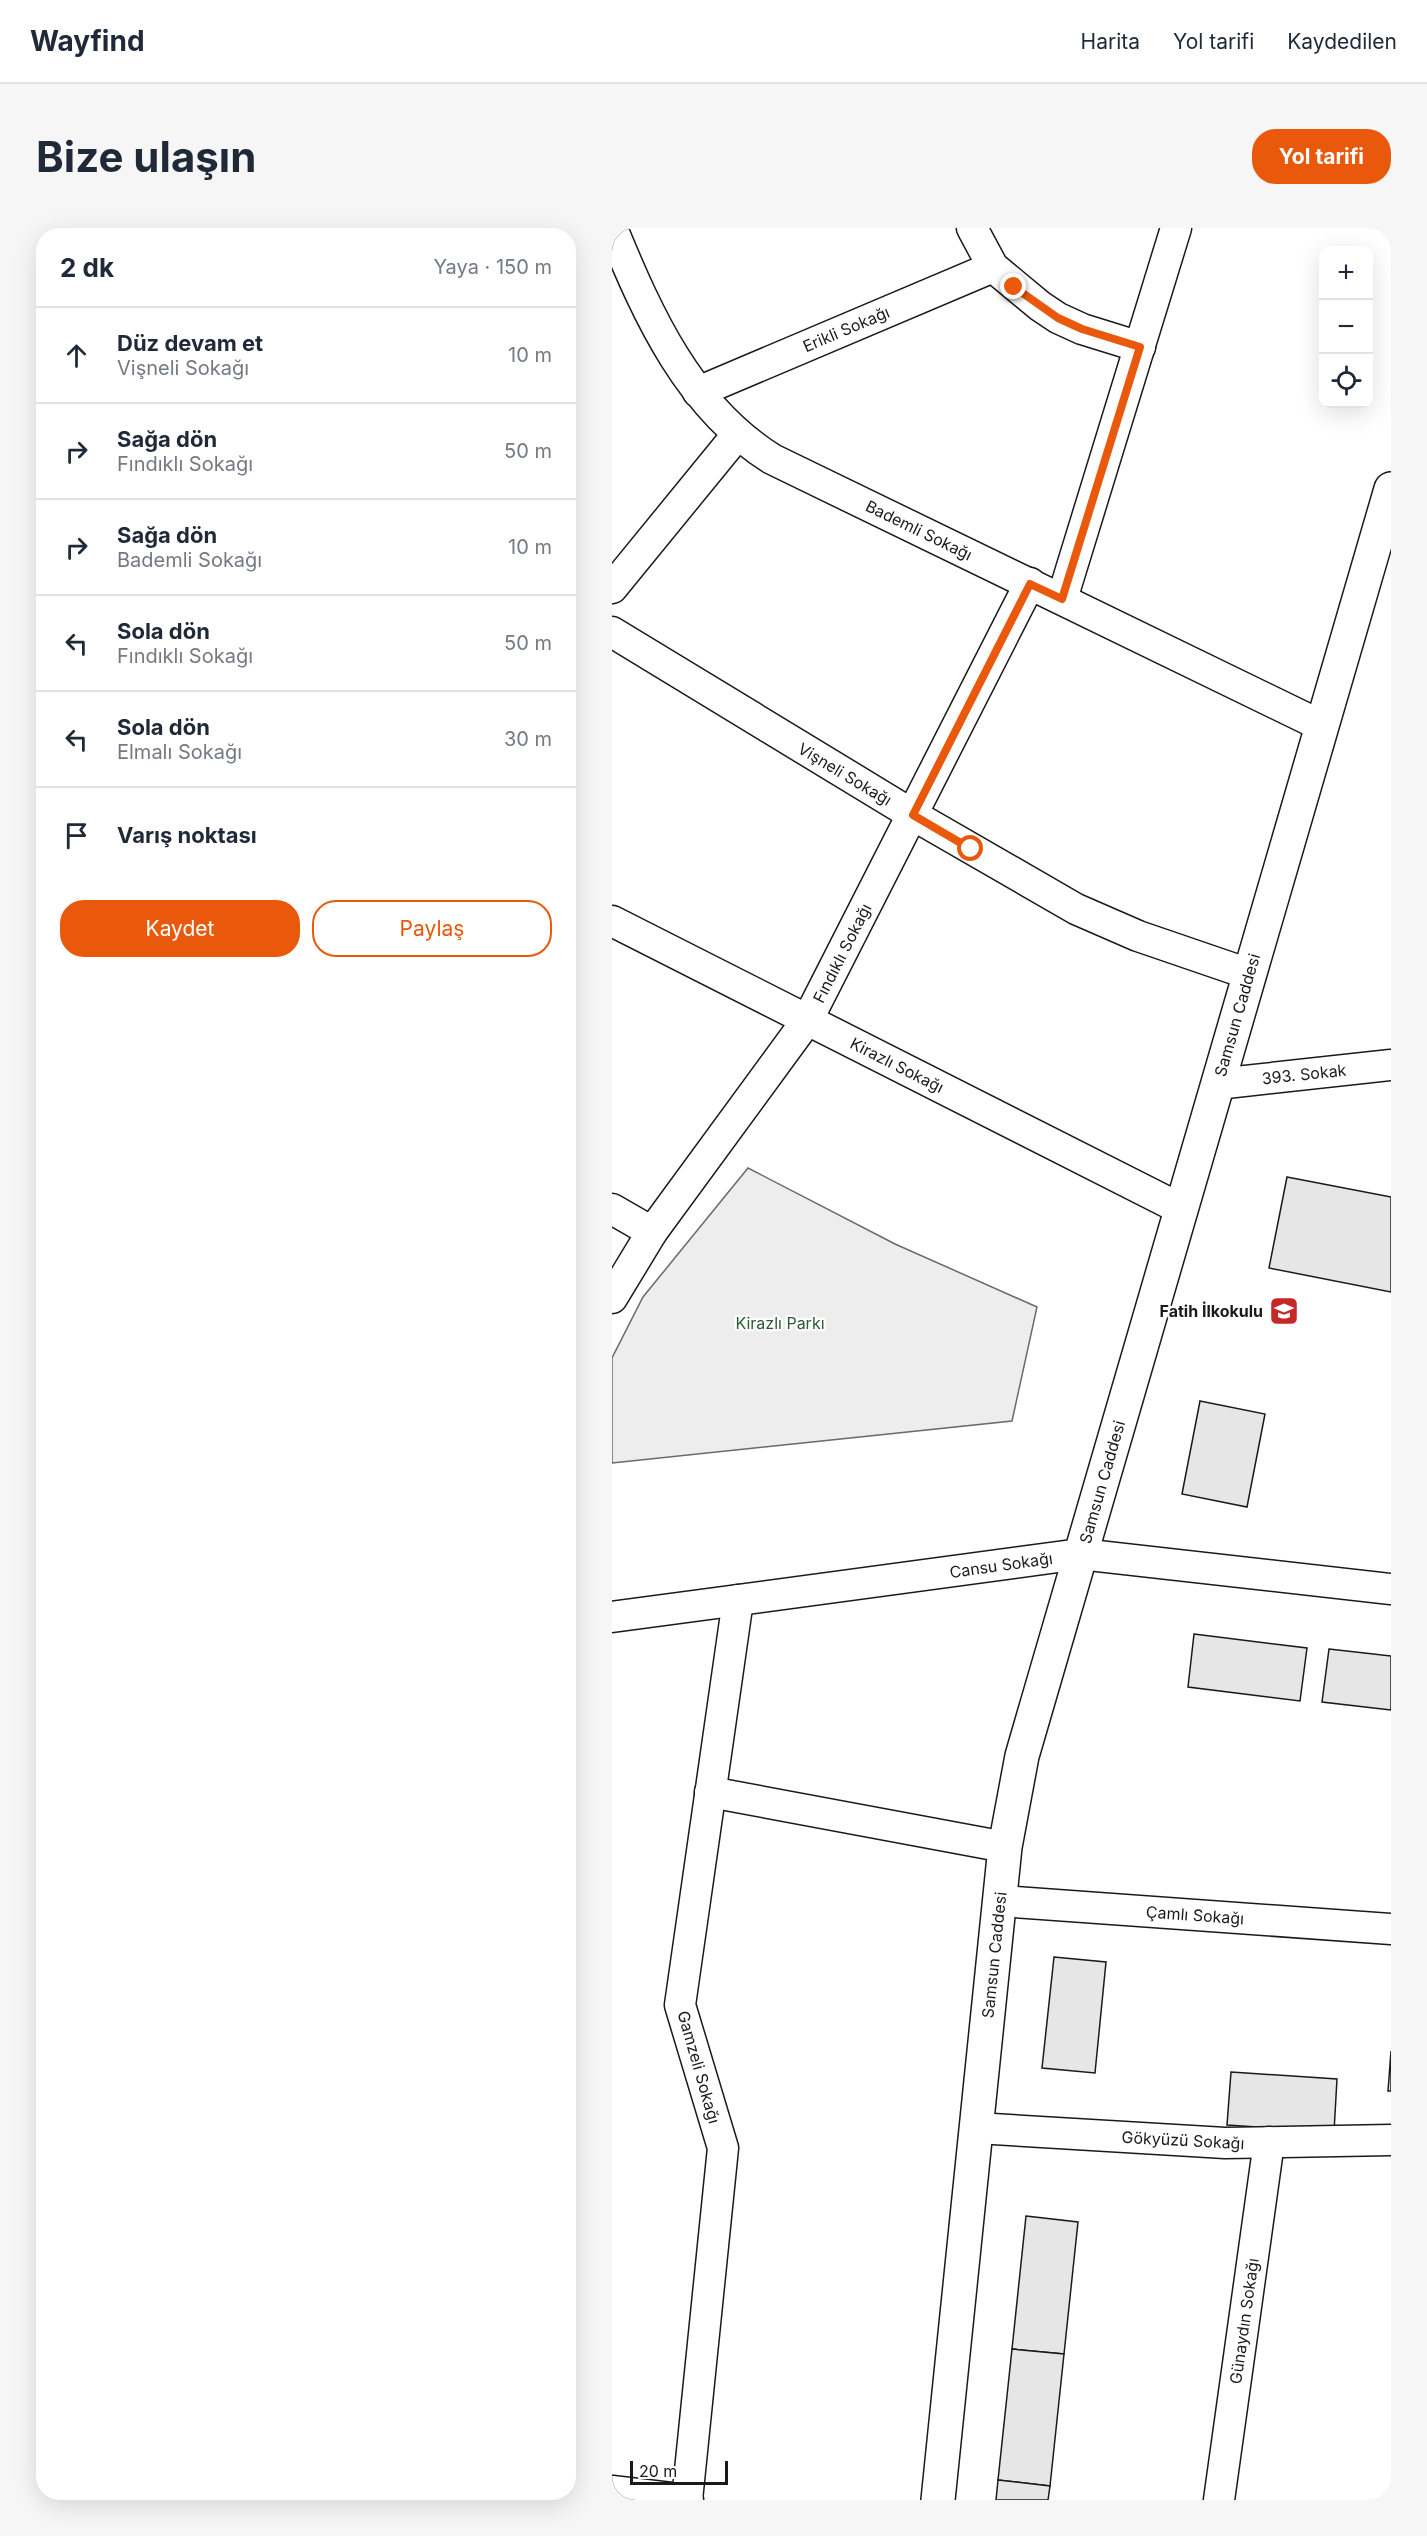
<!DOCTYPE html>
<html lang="tr">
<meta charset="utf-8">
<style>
body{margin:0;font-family:Inter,sans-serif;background:#f6f6f7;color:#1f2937}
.controls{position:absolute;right:18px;top:18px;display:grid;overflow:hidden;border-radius:12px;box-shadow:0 6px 24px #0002}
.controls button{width:54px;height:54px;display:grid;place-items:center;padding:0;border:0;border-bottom:2px solid #e0e1e3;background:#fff;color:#1f2937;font:30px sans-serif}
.scale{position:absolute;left:18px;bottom:15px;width:98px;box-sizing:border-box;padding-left:6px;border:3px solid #1a1a1a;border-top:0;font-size:16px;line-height:21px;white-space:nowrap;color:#1a1a1a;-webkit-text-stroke:4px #fff;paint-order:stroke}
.stop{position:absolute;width:18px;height:18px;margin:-14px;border:4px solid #ea580c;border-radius:50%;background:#fff}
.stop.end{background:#ea580c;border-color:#fff;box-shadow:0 2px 6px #0008}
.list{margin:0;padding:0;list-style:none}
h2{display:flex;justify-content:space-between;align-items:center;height:78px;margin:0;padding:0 24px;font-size:26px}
h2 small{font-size:20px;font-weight:400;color:#747a83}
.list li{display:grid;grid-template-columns:39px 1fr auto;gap:18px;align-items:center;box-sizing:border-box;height:96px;padding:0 24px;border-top:2px solid #e0e1e3}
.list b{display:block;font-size:22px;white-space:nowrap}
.list p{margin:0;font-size:20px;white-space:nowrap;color:#747a83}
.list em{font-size:20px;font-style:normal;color:#747a83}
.actions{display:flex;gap:12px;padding:18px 24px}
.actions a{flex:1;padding:14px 0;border:2px solid #ea580c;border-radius:24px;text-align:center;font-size:21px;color:#ea580c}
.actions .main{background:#ea580c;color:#fff}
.icon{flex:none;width:33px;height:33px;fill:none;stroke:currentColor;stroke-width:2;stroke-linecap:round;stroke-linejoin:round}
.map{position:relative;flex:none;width:779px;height:2272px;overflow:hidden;border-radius:24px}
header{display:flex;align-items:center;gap:36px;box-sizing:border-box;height:84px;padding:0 30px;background:#fff;border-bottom:2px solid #e0e1e3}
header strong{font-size:28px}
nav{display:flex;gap:33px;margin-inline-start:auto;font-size:21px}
.intro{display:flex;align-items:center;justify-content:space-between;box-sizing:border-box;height:144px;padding:0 36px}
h1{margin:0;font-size:42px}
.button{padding:15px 27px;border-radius:24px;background:#ea580c;color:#fff;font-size:21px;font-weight:700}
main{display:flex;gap:36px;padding:0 36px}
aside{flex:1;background:#fff;border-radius:24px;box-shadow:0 6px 24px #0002}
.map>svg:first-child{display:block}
</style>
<header>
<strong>Wayfind</strong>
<nav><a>Harita</a><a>Yol tarifi</a><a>Kaydedilen</a></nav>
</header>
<div class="intro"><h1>Bize ulaşın</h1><a class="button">Yol tarifi</a></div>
<main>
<aside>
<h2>2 dk<small>Yaya · 150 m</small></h2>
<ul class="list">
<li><svg class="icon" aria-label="ahead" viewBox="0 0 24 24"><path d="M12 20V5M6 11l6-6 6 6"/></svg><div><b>Düz devam et</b><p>Vişneli Sokağı</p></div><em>10 m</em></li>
<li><svg class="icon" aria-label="right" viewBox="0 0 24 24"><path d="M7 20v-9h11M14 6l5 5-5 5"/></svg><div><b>Sağa dön</b><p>Fındıklı Sokağı</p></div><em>50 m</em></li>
<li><svg class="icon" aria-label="right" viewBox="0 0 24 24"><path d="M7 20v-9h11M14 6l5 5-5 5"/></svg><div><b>Sağa dön</b><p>Bademli Sokağı</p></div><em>10 m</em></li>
<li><svg class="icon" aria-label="left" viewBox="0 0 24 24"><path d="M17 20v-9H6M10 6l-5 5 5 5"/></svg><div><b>Sola dön</b><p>Fındıklı Sokağı</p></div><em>50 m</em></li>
<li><svg class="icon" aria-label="left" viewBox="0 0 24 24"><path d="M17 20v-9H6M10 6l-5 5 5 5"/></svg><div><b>Sola dön</b><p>Elmalı Sokağı</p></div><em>30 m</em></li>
<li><svg class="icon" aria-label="arrive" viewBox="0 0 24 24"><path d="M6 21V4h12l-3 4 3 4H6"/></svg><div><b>Varış noktası</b></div></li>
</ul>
<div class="actions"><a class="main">Kaydet</a><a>Paylaş</a></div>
</aside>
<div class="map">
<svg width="779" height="2272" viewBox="0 0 779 2272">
<rect width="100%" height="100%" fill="#fff"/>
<polygon fill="#ededed" stroke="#6a6a6a" stroke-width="1.5" points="136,940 283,1016 425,1079 400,1193 0,1235 0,1130 31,1069"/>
<g fill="#e6e6e6" stroke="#1a1a1a" stroke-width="1.5">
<polygon points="675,949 779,969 779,1064 657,1040"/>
<polygon points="588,1173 653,1186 635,1279 570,1266"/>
<polygon points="582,1406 695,1420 688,1473 576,1459"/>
<polygon points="717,1421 779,1428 779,1482 710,1474"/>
<polygon points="442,1729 494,1734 483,1845 430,1840"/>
<polygon points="779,1823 779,1863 776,1863"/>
<polygon points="619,1844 725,1851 722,1904 615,1897"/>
<polygon points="414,1988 466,1994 452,2126 400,2121"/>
<polygon points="400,2121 452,2126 438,2258 386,2252"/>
<polygon points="386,2252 438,2258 436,2272 384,2272"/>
</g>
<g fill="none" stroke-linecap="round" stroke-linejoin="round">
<g stroke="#1a1a1a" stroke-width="33">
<g id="street">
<path d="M0,0C36,88 77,179 160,231L710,498"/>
<polyline points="360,0 381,39 428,78 446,90 470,101 528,119"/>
<polyline points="86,164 381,39"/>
<polyline points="0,360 125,207"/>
<polyline points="450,371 564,0"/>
<polyline points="0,404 301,587 464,681 526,708 637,746"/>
<polyline points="0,693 569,981"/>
<polyline points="605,856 779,837"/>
<polyline points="0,981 40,1004"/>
<polyline points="0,1070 40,1004 196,791 418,355"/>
<polyline points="0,1389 468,1326 779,1361"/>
<polyline points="98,1564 393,1619"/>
<polyline points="388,1673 779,1701"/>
<polyline points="364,1900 613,1915 779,1912"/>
<polyline points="0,2263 76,2272"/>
<polyline points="75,2272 111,1920 68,1777 126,1372"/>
<polyline points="607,2272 657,1914"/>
</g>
</g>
<g stroke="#1a1a1a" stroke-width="36">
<polyline id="secondary" points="326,2272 393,1619 410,1528 779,261"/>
</g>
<use href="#street" stroke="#fff" stroke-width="30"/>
<use href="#secondary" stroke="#fff" stroke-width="33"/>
</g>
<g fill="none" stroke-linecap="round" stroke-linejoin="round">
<polyline stroke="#ea580c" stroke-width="8" points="359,621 301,587 418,356 450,371 528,119 470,101 446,90 402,59"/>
</g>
<defs>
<g id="school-square" transform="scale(1.5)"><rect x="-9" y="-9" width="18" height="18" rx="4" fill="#c62828" stroke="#fff"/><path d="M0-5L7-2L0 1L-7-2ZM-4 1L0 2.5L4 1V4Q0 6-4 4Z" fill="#fff"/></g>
</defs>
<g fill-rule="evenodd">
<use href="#school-square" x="672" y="1083"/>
</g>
<g text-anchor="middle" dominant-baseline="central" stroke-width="4.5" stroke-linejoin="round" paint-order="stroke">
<g font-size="16" fill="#1a1a1a" stroke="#fff">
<text transform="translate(234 101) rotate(-23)">Erikli Sokağı</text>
<text transform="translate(307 302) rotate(26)">Bademli Sokağı</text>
<text transform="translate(233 546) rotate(31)">Vişneli Sokağı</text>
<text transform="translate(230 725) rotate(-63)">Fındıklı Sokağı</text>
<text transform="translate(625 787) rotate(-74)">Samsun Caddesi</text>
<text transform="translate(285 837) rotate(27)">Kirazlı Sokağı</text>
<text transform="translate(692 846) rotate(-6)">393. Sokak</text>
<text transform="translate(490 1254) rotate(-74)">Samsun Caddesi</text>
<text transform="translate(389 1337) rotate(-8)">Cansu Sokağı</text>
<text transform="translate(583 1687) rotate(4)">Çamlı Sokağı</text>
<text transform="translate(382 1727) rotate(-84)">Samsun Caddesi</text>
<text transform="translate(87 1839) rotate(74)">Gamzeli Sokağı</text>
<text transform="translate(571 1912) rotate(3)">Gökyüzü Sokağı</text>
<text transform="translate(632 2093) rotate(-82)">Günaydın Sokağı</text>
</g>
<g font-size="16" font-weight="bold" fill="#1a1a1a" stroke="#fff" text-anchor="end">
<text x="651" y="1083">Fatih İlkokulu</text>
</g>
<g font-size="16" fill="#2b5a34" stroke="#fff">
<text x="168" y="1095">Kirazlı Parkı</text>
</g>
</g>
</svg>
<div class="controls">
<button>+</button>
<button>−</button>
<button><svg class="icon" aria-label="locate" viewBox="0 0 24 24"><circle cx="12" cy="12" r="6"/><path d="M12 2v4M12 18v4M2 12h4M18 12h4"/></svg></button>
</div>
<div class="scale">20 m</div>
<div class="stop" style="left:359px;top:621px"></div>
<div class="stop end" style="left:402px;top:59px"></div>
</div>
</main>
